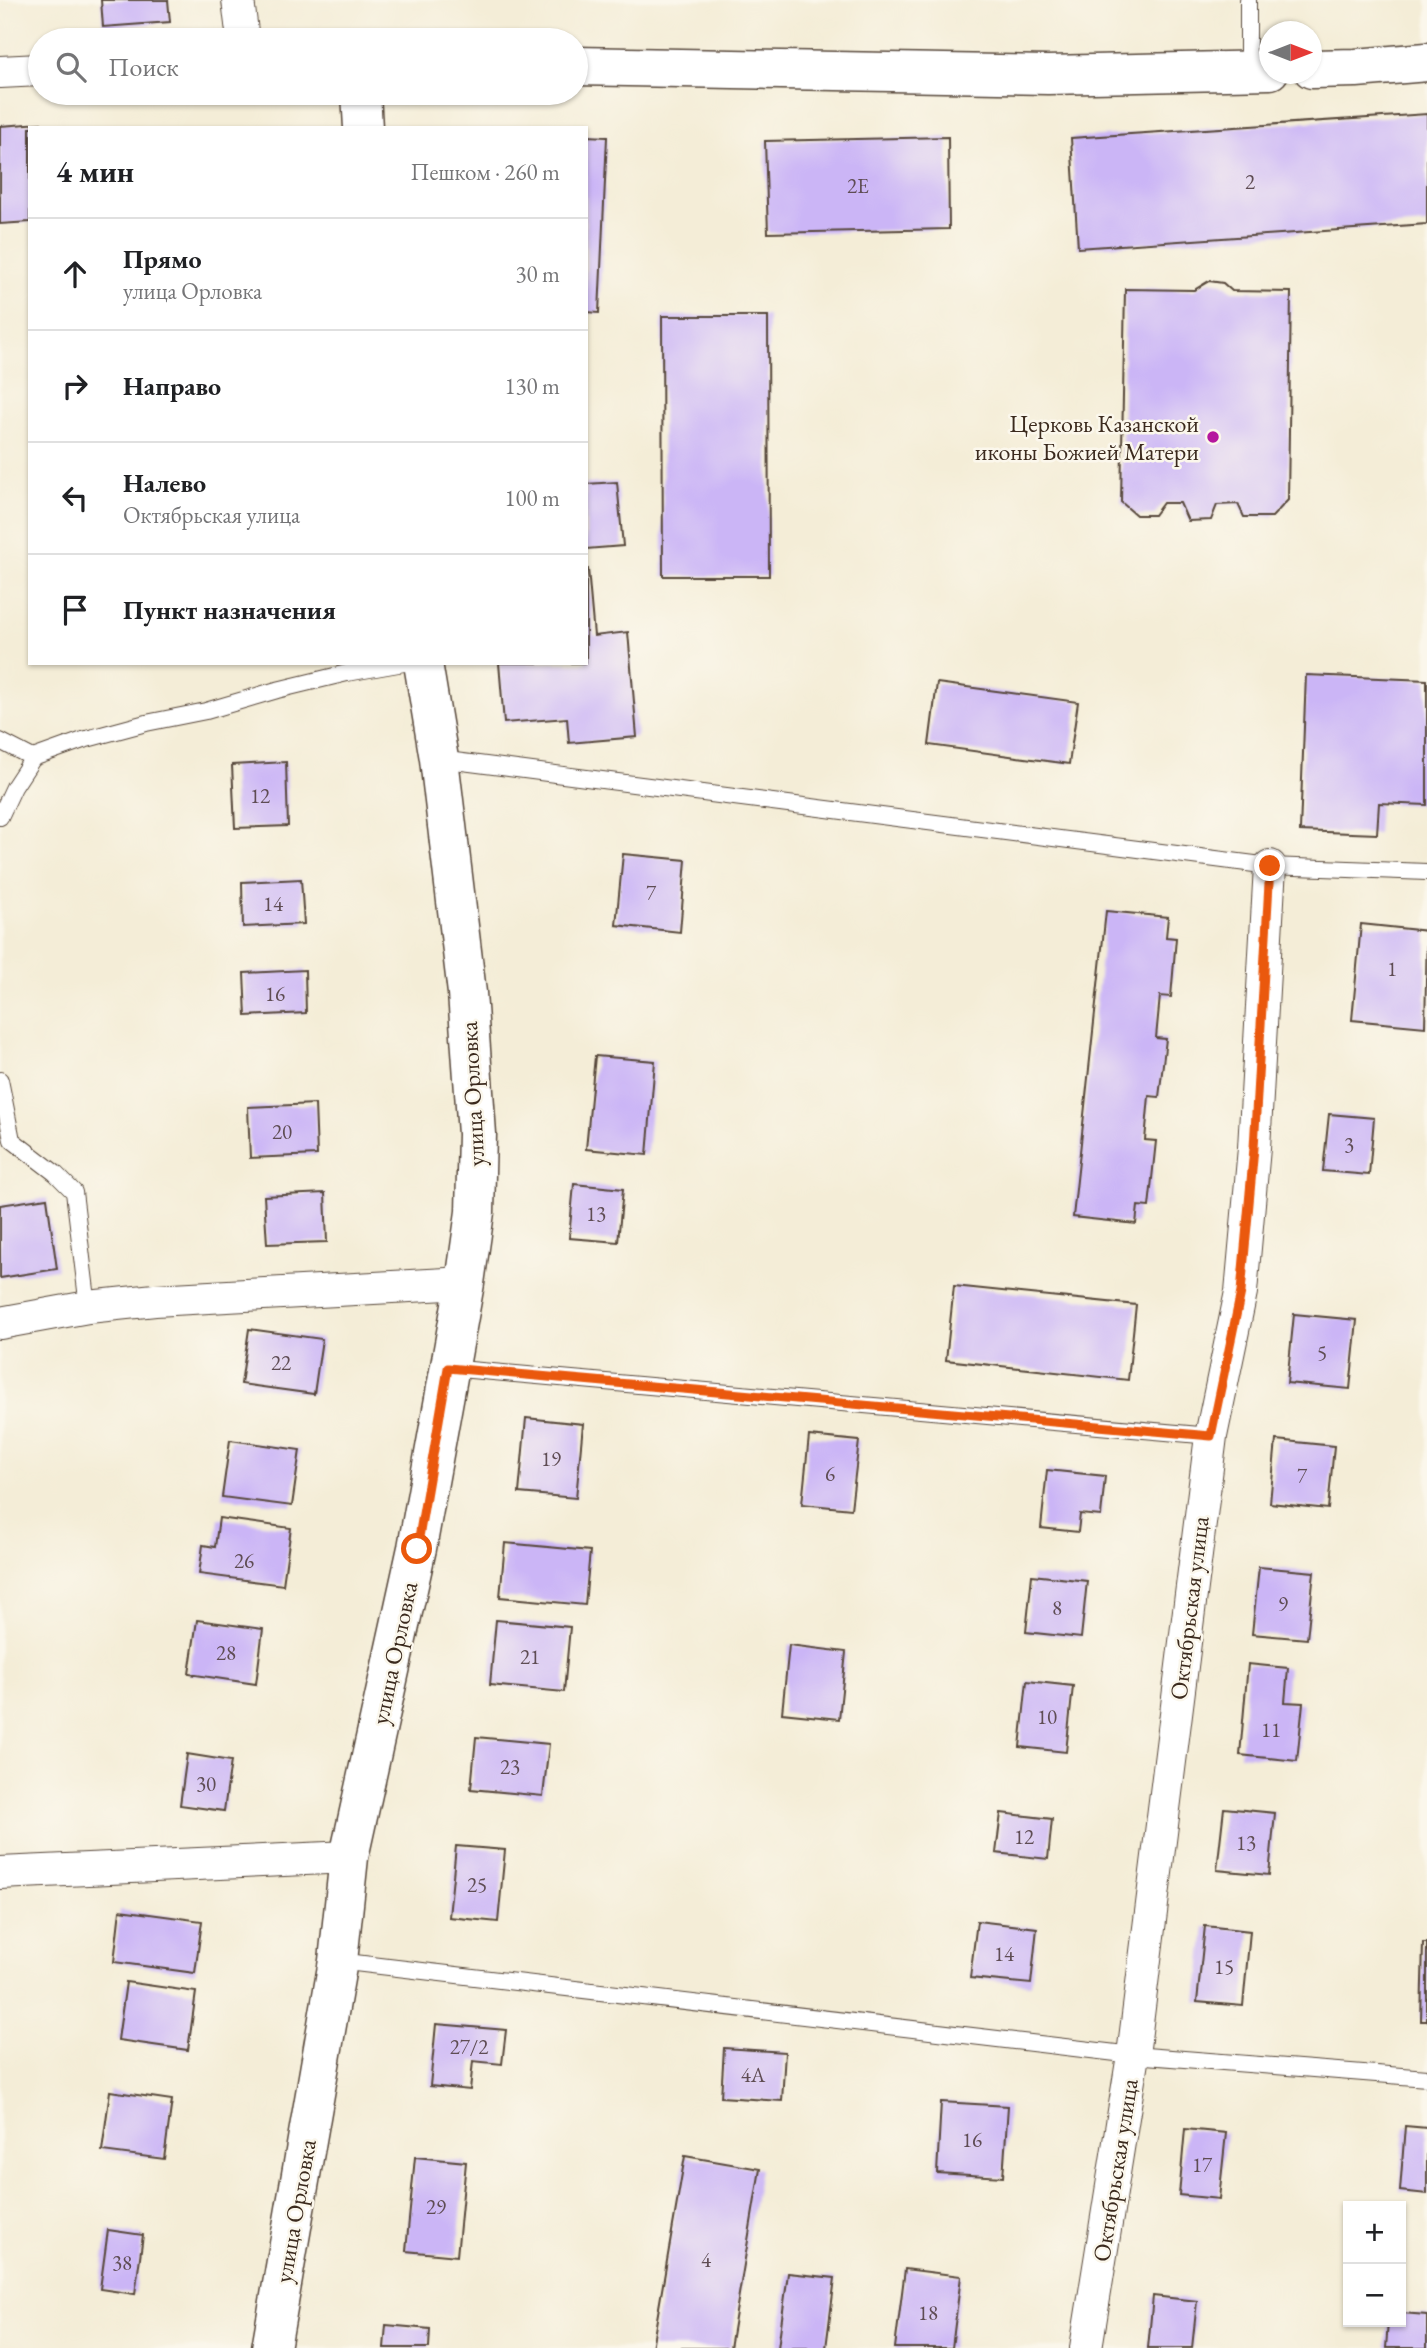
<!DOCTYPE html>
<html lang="ru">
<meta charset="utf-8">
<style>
body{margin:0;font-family:"EB Garamond",serif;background:#f6f6f6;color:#202124}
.controls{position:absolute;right:21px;bottom:21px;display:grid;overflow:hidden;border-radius:0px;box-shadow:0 2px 5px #0004}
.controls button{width:63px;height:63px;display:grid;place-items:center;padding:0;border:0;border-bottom:2px solid #e0e0e0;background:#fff;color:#202124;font:35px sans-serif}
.compass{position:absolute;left:1259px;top:21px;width:63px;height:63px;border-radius:50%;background:#fff;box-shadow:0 2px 5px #0004;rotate:90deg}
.stop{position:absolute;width:21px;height:21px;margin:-16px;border:5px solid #ea580c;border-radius:50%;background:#fff}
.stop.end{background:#ea580c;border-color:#fff;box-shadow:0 2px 7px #0008}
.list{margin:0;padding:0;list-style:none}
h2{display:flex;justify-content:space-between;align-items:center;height:91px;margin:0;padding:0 28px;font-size:30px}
h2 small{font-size:23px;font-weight:400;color:#757577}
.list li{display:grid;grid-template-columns:46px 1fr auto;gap:21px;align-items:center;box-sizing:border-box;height:112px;padding:0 28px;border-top:2px solid #e0e0e0}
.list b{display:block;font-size:26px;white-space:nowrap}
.list p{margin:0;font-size:23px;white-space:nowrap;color:#757577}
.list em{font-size:23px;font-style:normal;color:#757577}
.icon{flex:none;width:38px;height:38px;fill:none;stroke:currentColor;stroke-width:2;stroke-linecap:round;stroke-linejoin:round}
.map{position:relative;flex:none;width:1427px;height:2348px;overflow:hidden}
.search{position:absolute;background:#fff;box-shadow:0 2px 5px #0004;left:28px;top:28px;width:560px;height:77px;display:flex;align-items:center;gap:18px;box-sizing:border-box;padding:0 24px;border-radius:38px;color:#757577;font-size:26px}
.panel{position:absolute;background:#fff;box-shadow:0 2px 5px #0004;left:28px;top:126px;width:560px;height:539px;border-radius:0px}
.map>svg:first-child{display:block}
</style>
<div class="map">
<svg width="1427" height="2348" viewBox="0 0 1427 2348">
<rect width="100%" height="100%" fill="#fbf7ec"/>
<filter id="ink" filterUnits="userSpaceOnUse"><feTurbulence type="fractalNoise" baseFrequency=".0143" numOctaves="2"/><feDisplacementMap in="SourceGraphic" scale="14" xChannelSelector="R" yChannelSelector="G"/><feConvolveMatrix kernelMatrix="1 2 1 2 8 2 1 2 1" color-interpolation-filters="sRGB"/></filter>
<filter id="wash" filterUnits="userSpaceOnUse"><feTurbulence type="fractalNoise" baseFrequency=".00686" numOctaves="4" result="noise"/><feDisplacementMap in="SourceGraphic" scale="28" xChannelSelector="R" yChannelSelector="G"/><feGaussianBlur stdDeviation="1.57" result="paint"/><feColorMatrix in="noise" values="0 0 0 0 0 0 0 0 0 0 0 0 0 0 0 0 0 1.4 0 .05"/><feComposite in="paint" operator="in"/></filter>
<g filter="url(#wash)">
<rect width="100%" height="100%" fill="#f4edd7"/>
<g id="blocks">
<g fill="#cbb5f6">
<polygon points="101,0 168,0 170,22 103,27"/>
<polygon points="1427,114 1427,224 1078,248 1071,138"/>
<polygon points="41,123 41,128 30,128 30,222 0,224 0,126"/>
<polygon points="586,136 607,137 599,313 586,312"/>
<polygon points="948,137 949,229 768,233 765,141"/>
<polygon points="1209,281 1223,283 1232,291 1291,292 1288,500 1272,517 1244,517 1238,504 1217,505 1211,520 1188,521 1180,503 1163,503 1154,515 1136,515 1121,502 1125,289 1194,290"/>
<polygon points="662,316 768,316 769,576 663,576"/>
<polygon points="617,482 623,546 586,549 586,484"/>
<polygon points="586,569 588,569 594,636 628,632 637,737 569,743 567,718 504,723 499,663 586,663"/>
<polygon points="1306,675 1427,680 1427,805 1379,803 1377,834 1300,831"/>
<polygon points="937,683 1078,702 1069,764 929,745"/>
<polygon points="286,762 288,826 235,828 232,765"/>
<polygon points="623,854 686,860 680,932 616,925"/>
<polygon points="301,879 304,924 243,927 242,882"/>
<polygon points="1106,911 1168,917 1166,937 1176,938 1171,997 1160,996 1156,1038 1166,1039 1159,1097 1149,1096 1145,1140 1156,1141 1149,1207 1138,1206 1136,1224 1073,1217"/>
<polygon points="1361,924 1427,931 1425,1027 1352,1020"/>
<polygon points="305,970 306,1013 246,1016 244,973"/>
<polygon points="595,1056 655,1061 647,1155 586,1149"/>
<polygon points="315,1104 317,1155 250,1158 248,1107"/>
<polygon points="1329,1114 1374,1118 1369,1175 1323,1171"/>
<polygon points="574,1184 623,1189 618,1242 569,1238"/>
<polygon points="325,1193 327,1242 267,1244 264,1196"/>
<polygon points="47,1198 57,1269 0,1278 0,1205"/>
<polygon points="954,1286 1136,1305 1128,1380 946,1360"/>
<polygon points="1294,1314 1357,1320 1350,1389 1287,1383"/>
<polygon points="249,1329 322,1339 314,1394 241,1384"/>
<polygon points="526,1418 583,1424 576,1498 519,1493"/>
<polygon points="809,1436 859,1441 851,1509 802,1504"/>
<polygon points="230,1440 300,1450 292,1506 222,1497"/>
<polygon points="1276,1440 1334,1446 1328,1509 1270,1503"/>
<polygon points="1047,1470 1105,1476 1101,1516 1080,1514 1078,1532 1041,1528"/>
<polygon points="219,1518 291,1528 283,1585 199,1574 203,1545 215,1547"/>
<polygon points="505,1543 590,1551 585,1605 500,1597"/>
<polygon points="1259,1567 1314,1572 1307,1639 1252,1634"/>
<polygon points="1032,1575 1087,1581 1081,1638 1026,1632"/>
<polygon points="197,1620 263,1629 256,1684 189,1674"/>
<polygon points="496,1620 570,1627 564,1692 490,1685"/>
<polygon points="789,1645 846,1652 839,1719 782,1713"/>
<polygon points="1248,1664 1288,1668 1285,1702 1303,1703 1297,1761 1240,1755"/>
<polygon points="1027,1681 1073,1686 1066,1752 1020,1747"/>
<polygon points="476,1737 549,1744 543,1796 471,1789"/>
<polygon points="187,1754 231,1761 224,1811 180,1805"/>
<polygon points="1224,1808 1275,1813 1269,1875 1217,1870"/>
<polygon points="1001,1813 1052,1819 1048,1859 996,1853"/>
<polygon points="456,1846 505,1850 498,1922 449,1917"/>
<polygon points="120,1910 202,1921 195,1973 114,1962"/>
<polygon points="977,1921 1037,1928 1031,1984 970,1978"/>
<polygon points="1205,1926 1250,1931 1243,2006 1197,2002"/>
<polygon points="1423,1943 1427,1943 1427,2021 1421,2021"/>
<polygon points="126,1982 196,1992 188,2050 118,2040"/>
<polygon points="436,2024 506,2030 502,2064 473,2061 470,2090 430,2086"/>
<polygon points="724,2048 785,2052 782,2101 721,2097"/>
<polygon points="110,2091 172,2100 164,2159 102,2151"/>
<polygon points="941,2102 1008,2106 1003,2177 937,2173"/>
<polygon points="1405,2126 1427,2128 1427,2194 1400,2191"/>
<polygon points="1185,2129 1226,2133 1219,2199 1179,2195"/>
<polygon points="685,2156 760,2169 730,2348 652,2348"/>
<polygon points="415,2157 466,2162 457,2256 406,2251"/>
<polygon points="108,2230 143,2235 135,2294 100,2289"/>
<polygon points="905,2269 961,2276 952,2348 895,2348"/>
<polygon points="788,2273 835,2278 826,2348 778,2348"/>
<polygon points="1153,2296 1197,2301 1192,2348 1148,2348"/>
<polygon points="1401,2313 1427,2315 1427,2348 1386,2348 1388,2322 1401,2322"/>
<polygon points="386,2325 430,2329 429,2348 384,2348"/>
</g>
</g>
</g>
<g filter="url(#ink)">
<use href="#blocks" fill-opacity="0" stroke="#57473a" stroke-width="2"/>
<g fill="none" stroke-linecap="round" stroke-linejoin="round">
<g stroke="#57473a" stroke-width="18">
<g id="service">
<polyline points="1248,0 1248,70"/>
<polyline points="0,741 33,758"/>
<polyline points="439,759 1270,866 1427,872"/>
<polyline points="0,817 14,787 33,758 83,740 146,723 206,711 277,690 347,673 404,663"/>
<polyline points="0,1080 12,1140 55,1173 74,1192 88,1307"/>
<polyline points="448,1368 1211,1436"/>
<polyline points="338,1961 1133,2055 1427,2078"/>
</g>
</g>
<g stroke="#57473a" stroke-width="34">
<g id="minor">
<polyline points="238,0 243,40"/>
<polyline points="0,72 40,70"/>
<polyline points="0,1323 88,1307 155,1300 465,1283"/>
<polyline points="0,1873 349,1857"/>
<polyline points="1086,2348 1133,2055 1211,1436 1241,1292 1254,1148 1270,866"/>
</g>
</g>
<g stroke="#57473a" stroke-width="41">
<g id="tertiary">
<polyline points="576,66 1048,75 1270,70"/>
<polyline points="1312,69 1356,68 1427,62"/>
<polyline points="361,93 363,128"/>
<polyline points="271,2348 338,1961 349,1857 417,1548 465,1283 475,1212 477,1134 467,993 439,759 423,663"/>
</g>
</g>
<use href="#service" stroke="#fff" stroke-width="16"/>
<use href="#minor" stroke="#fff" stroke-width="32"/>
<use href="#tertiary" stroke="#fff" stroke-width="38"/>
</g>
</g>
<g fill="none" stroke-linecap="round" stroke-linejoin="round" filter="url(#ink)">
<polyline stroke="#ea580c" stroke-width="9" points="417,1549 448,1368 1211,1436 1241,1292 1254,1148 1270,866"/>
</g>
<circle fill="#b5179e" stroke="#fbf7ec" stroke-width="2.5" cx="1213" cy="437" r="7"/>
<g text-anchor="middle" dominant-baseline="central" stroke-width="5" stroke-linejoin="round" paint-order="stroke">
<g font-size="21" fill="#5f4d54">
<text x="1250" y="181">2</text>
<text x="858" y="185">2Е</text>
<text x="260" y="795">12</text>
<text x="651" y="892">7</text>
<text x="273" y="903">14</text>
<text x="1392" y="968">1</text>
<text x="275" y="993">16</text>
<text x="282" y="1131">20</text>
<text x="1349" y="1144">3</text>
<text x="596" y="1213">13</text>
<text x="1322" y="1352">5</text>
<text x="281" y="1362">22</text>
<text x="551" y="1458">19</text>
<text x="830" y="1473">6</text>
<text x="1302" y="1475">7</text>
<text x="244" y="1560">26</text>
<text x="1283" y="1603">9</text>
<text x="1057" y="1607">8</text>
<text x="226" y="1652">28</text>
<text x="530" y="1656">21</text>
<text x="1047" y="1716">10</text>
<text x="1271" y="1729">11</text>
<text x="510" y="1766">23</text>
<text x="206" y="1783">30</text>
<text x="1024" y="1836">12</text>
<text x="1246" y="1842">13</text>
<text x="477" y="1884">25</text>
<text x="1004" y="1953">14</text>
<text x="1224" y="1966">15</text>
<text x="469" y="2046">27/2</text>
<text x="753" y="2074">4А</text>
<text x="972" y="2139">16</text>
<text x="1202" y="2164">17</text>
<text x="436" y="2206">29</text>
<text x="706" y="2259">4</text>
<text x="122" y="2262">38</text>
<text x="928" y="2312">18</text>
</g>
<g font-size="24" fill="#3b2a1e" stroke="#fbf7ec" text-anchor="end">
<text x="1199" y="423">Церковь Казанской<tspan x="1199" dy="28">иконы Божией Матери</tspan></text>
</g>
<g font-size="24" fill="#3b2a1e" stroke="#fbf7ec">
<text transform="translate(472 1094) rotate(-93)">улица Орловка</text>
<text transform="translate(1189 1608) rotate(-83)">Октябрьская улица</text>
<text transform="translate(394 1653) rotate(-78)">улица Орловка</text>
<text transform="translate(1115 2170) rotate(-81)">Октябрьская улица</text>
<text transform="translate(295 2211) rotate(-80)">улица Орловка</text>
</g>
</g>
</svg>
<div class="controls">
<button>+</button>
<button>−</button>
</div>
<svg class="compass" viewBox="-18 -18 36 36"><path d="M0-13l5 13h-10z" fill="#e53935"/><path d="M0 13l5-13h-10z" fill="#757577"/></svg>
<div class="stop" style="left:417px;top:1549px"></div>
<div class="stop end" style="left:1270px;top:866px"></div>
<div class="search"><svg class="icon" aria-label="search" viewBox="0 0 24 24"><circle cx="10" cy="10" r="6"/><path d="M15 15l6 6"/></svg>Поиск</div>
<section class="panel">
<h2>4 мин<small>Пешком · 260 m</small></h2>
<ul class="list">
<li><svg class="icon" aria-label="ahead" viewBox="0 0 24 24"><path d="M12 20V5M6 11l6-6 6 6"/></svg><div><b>Прямо</b><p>улица Орловка</p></div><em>30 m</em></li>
<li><svg class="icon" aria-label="right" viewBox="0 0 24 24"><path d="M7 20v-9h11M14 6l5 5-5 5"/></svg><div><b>Направо</b></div><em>130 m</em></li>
<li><svg class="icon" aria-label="left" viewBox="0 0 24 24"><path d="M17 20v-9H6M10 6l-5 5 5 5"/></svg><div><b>Налево</b><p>Октябрьская улица</p></div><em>100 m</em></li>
<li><svg class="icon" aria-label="arrive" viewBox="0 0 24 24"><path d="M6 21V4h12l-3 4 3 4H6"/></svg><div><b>Пункт назначения</b></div></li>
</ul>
</section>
</div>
